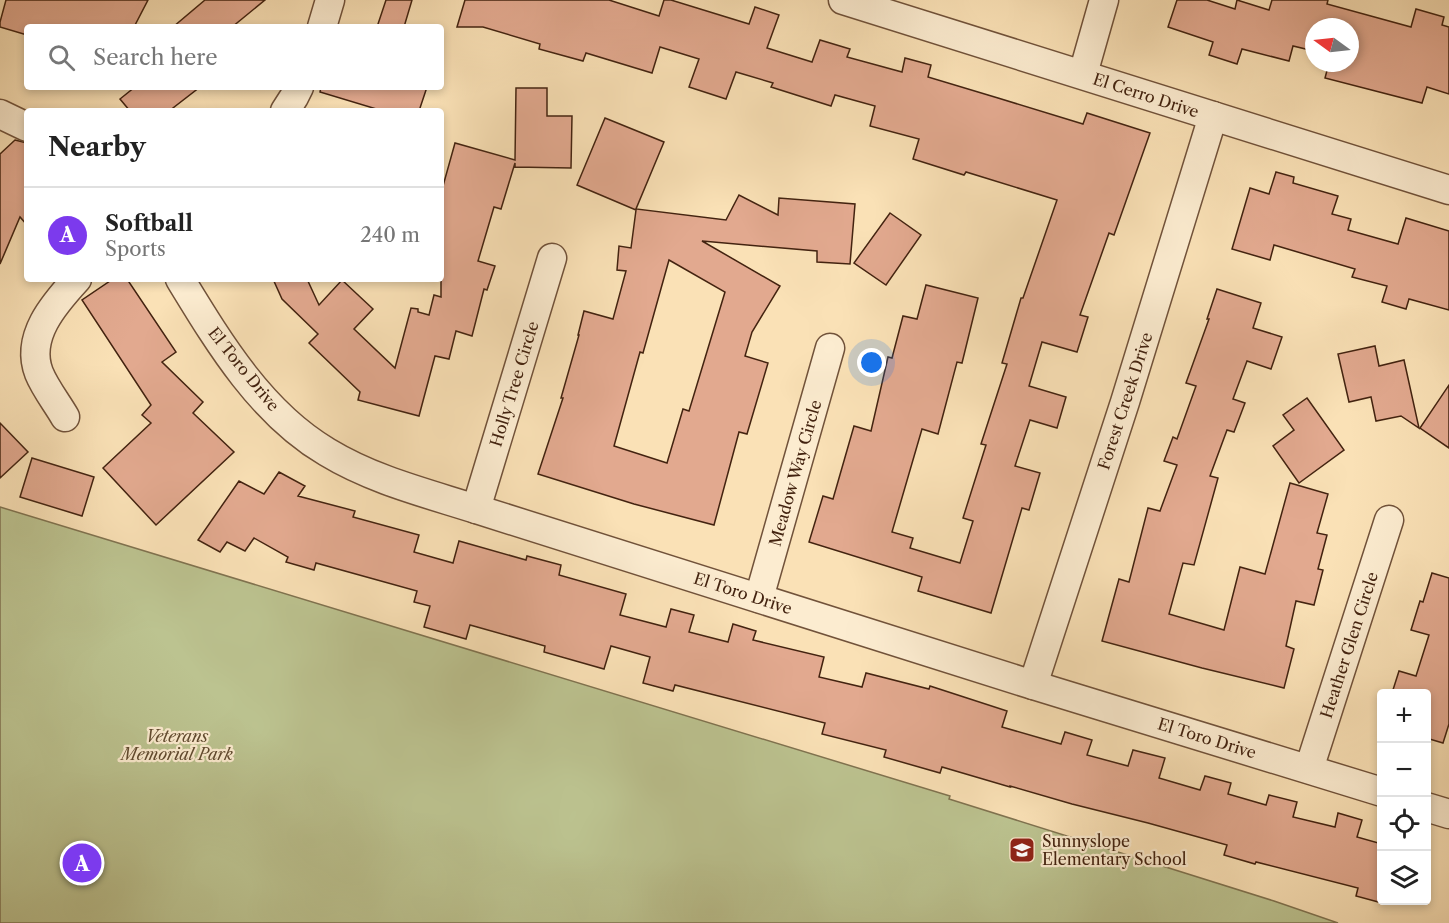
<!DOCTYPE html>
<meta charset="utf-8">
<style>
body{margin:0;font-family:"Libre Caslon Text",serif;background:#f2f2f2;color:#222}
.controls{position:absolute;right:18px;bottom:18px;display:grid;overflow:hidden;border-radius:6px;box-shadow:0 3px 9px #0003}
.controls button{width:54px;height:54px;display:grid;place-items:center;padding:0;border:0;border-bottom:2px solid #e0e0e0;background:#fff;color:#222;font:30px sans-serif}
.compass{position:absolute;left:1305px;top:18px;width:54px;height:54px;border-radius:50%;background:#fff;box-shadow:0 3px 9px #0003;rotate:285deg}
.you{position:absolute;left:872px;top:363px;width:21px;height:21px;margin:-15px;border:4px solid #fff;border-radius:50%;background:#1a73e8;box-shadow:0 0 0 9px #1a73e833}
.badge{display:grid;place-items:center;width:39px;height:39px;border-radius:50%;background:#7c3aed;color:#fff;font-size:20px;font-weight:700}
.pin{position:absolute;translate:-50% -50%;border:3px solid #fff;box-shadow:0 2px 6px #0006}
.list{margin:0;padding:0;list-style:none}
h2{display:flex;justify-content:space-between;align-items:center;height:78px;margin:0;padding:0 24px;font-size:26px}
h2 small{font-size:20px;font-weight:400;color:#767676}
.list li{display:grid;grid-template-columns:39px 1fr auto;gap:18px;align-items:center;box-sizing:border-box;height:96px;padding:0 24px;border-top:2px solid #e0e0e0}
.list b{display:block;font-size:22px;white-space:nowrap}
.list p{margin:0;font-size:20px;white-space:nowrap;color:#767676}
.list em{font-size:20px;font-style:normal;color:#767676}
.icon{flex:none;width:33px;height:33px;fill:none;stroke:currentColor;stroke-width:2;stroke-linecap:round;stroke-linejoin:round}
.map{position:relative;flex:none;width:1449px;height:923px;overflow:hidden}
.search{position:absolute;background:#fff;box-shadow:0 3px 9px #0003;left:24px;top:24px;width:420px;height:66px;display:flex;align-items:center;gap:15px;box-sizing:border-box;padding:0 21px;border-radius:6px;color:#767676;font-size:22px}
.panel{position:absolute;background:#fff;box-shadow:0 3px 9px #0003;left:24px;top:108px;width:420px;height:174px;border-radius:6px}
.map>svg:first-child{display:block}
</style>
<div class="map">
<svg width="1449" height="923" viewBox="0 0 1449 923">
<rect width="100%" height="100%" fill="#fae1b6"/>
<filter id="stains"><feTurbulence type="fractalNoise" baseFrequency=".00333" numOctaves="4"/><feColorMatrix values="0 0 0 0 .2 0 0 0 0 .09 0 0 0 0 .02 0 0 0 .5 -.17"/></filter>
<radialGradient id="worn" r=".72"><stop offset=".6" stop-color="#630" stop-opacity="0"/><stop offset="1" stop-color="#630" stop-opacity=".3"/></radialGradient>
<polygon fill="#bcc390" stroke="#807350" stroke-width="1.5" points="0,507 950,796 949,799 1274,901 1338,923 0,923"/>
<g fill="#e2a98f" stroke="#432310" stroke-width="1.5" fill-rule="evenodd">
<polygon points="6,0 148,0 134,27 27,27 27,35 0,27 0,22"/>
<polygon points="205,0 265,0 232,27 173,27"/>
<polygon points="386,0 412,0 404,27 377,27"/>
<polygon points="465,0 609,0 659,16 664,0 671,0 749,24 755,7 779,15 767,48 812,62 820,40 850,49 847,57 902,72 905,58 931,65 928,77 998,98 1083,124 1087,113 1150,133 1114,235 1109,233 1080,315 1088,317 1077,352 1042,342 1029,386 1066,397 1057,428 1030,420 1015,466 1040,473 1029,510 1022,508 991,613 918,591 922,577 809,542 823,496 833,499 854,426 871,431 888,357 892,358 903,316 917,319 926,285 978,298 962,363 957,362 938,434 922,429 892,532 913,538 910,548 960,563 973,521 963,518 986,445 981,444 1007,364 1002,363 1021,298 1023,298 1057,200 966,172 964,175 913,159 919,139 870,126 875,106 835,95 831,106 771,87 773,83 736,72 726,99 689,87 699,59 660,47 652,73 586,53 583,61 539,49 540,44 483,27 457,27"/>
<polygon points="1177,0 1207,0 1235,9 1237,0 1269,10 1272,0 1328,0 1327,4 1411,27 1416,9 1444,17 1442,25 1449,27 1449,94 1427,87 1422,103 1325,78 1329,63 1350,63 1350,27 1314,27 1314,51 1293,46 1289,61 1242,49 1237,64 1209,55 1213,42 1168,27"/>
<polygon points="135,87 200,87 169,111 130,111 120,99"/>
<polygon points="321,87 427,87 419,111 383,111 320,92"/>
<polygon points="516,88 547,88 547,116 572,116 571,168 515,167 515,163 501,209 494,207 478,261 495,266 487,290 484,289 472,336 456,331 449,359 435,356 419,416 358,400 360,392 309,343 318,334 282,299 273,279 307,279 319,305 342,280 373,309 354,329 395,368 411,308 418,309 418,312 429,315 434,295 441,297 441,193 455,143 515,160"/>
<path d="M605,118L664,142L636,209L726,220L739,195L778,215L779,198L855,204L850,264L817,262V251L702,241L780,286L752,332L745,356L768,363L747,434L739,432L714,525L634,504L538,474L563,398H561L579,335H578L584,311L613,319L626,271L617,270L619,246L631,248L636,210L577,185ZM669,260L725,292L689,411L683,409L667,463L614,446L640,352L643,353Z"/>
<polygon points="15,140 27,143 27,225 20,217 0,264 0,154"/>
<polygon points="1276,172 1294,177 1293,183 1338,196 1332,214 1351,219 1348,230 1398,244 1406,218 1449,231 1449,310 1409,299 1406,309 1382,302 1387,286 1352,277 1355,269 1274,245 1270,260 1232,249 1250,188 1269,194"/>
<polygon points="890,213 921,235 886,285 854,263"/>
<polygon points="113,279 127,279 176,352 162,362 203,402 193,413 234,452 156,525 103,468 151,423 142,415 151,405 82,300"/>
<polygon points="1217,289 1261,303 1253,328 1282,337 1271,369 1247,361 1233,399 1245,403 1234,432 1227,430 1210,476 1218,478 1194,565 1183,563 1169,614 1224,630 1240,567 1265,574 1290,483 1328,494 1317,533 1327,535 1318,569 1323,570 1314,605 1296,601 1286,646 1294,649 1284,688 1202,668 1102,641 1119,579 1129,582 1148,508 1160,511 1177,465 1164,461 1173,437 1177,439 1196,386 1186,383 1209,319 1207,319"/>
<polygon points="1375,346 1379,366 1404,360 1419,428 1401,416 1376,421 1371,397 1349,402 1338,354"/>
<polygon points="1449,385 1449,448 1420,428"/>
<polygon points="1307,398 1344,450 1299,483 1273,446 1294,430 1283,415"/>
<polygon points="0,423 28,452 0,478"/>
<polygon points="32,458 94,477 82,516 20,497"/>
<polygon points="279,472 305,486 298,496 355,511 353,517 419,535 414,552 453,563 459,541 526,560 527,556 561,565 559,575 626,594 620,615 666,627 671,609 694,615 689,632 728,642 733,624 756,631 753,640 824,657 819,677 862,687 866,673 929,689 930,686 1007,711 1002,727 1061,744 1065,732 1092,740 1087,755 1128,766 1133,750 1165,758 1159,778 1200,790 1205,776 1231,783 1228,794 1266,805 1269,795 1297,802 1293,817 1335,827 1338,813 1362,820 1357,837 1382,844 1382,903 1356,896 1358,888 1256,862 1255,864 1224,855 1227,845 1148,823 1072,804 1010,786 1010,787 942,767 940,773 884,757 886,750 822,734 825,723 675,685 673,691 643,683 650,657 611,646 604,669 544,652 545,646 470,625 466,639 424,627 430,606 414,602 417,591 316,563 314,570 286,562 288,557 254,538 245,551 227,542 220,552 198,540 239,481 264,494"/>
<polygon points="1432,573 1449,578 1449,724 1443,743 1426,738 1426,693 1392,693 1399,671 1416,676 1429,635 1411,630 1420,601 1423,602"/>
</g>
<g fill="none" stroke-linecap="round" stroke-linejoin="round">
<g stroke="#71523a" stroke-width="31">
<g id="street">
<polyline points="843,0 1449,190"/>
<polyline points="322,27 330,0"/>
<polyline points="1083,74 1104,0"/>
<polyline points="285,111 294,97 299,87"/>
<polyline points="0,114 27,127"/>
<path d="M180,279C219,343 261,413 327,452C373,480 426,493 476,509L1033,685L1382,792"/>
<path d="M65,417C57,403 45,388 39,373C25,337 54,304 77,279"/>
<polyline points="476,509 552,258"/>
<polyline points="759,598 830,348"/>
<polyline points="1033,685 1125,402 1213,116"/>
<polyline points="1309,769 1389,520"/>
<polyline points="1426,807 1449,814"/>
</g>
</g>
<use href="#street" stroke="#fcecd0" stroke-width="28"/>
</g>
<defs>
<g id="school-square" transform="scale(1.35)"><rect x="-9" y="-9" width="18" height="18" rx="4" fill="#8f2418" stroke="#fcecd0"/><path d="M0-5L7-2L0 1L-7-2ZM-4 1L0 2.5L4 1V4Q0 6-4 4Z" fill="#fff"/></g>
</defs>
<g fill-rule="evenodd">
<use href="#school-square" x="1022" y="850"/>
</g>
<g text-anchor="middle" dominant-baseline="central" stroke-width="4.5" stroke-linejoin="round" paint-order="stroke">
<g font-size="16" fill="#432310" stroke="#fcecd0">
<text transform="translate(1146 95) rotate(18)">El Cerro Drive</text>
<text transform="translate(244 369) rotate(51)">El Toro Drive</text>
<text transform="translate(514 384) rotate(-73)">Holly Tree Circle</text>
<text transform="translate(1125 401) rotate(-72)">Forest Creek Drive</text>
<text transform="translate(795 473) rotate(-74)">Meadow Way Circle</text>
<text transform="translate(743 593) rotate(18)">El Toro Drive</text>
<text transform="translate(1349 645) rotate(-72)">Heather Glen Circle</text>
<text transform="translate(1207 738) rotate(17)">El Toro Drive</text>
</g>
<g font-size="16" font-style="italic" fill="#614b30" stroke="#fcecd0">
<text x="177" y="736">Veterans<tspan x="177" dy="18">Memorial Park</tspan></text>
</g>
<g font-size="16" fill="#432310" stroke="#fcecd0" text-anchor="start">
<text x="1042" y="841">Sunnyslope<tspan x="1042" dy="18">Elementary School</tspan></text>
</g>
</g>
<rect width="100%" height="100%" filter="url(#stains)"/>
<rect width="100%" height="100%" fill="url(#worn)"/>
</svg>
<div class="controls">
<button>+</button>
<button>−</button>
<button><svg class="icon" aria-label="locate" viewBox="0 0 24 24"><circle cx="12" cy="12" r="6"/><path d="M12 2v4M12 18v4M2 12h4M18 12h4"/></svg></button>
<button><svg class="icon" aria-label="layers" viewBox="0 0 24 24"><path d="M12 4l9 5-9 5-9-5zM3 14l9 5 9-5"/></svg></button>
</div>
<svg class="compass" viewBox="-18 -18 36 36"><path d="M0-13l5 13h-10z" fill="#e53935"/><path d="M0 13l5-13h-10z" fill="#767676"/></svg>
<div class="you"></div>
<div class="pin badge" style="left:82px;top:863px">A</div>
<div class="search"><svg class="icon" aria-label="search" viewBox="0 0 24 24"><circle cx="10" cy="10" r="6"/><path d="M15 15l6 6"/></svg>Search here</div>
<section class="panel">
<h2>Nearby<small></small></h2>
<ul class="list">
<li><span class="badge">A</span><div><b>Softball</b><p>Sports</p></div><em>240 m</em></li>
</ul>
</section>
</div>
